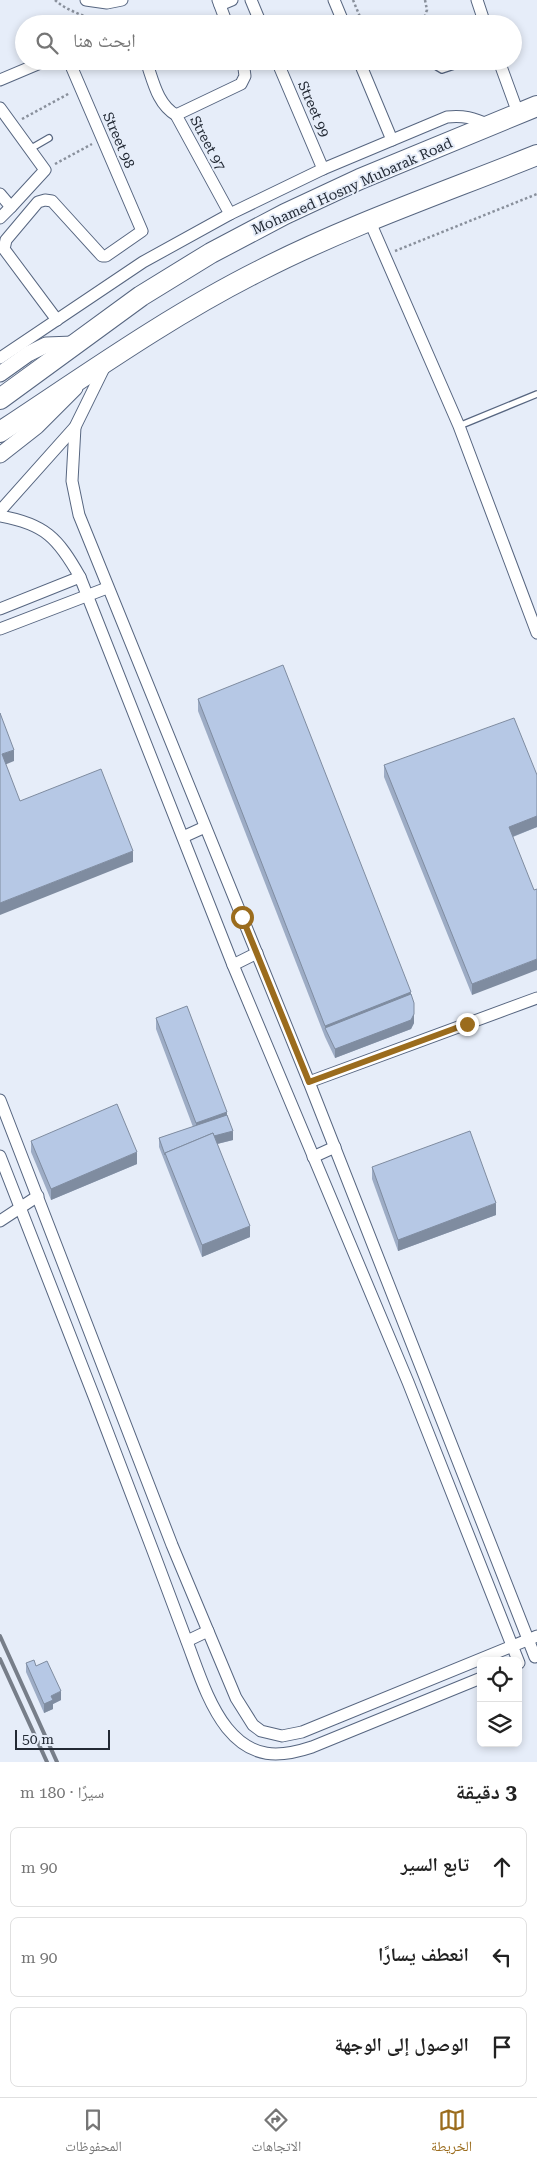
<!DOCTYPE html>
<html lang="ar">
<meta charset="utf-8">
<style>
body{margin:0;font-family:"Roboto Serif","Noto Naskh Arabic",serif;background:#f2f2f2;color:#222;direction:rtl}
.controls{position:absolute;right:15px;bottom:15px;display:grid;overflow:hidden;border-radius:8px;box-shadow:0 2px 8px #0003}
.controls button{width:45px;height:45px;display:grid;place-items:center;padding:0;border:0;border-bottom:1px solid #e0e0e0;background:#fff;color:#222;font:25px sans-serif}
.scale{position:absolute;left:15px;bottom:12px;width:95px;box-sizing:border-box;padding-left:5px;border:2px solid #232a35;border-top:0;font-size:14px;line-height:18px;white-space:nowrap;color:#232a35;-webkit-text-stroke:4px #e6edf9;paint-order:stroke}
.stop{position:absolute;width:15px;height:15px;margin:-11px;border:4px solid #9b6c1d;border-radius:50%;background:#fff}
.stop.end{background:#9b6c1d;border-color:#fff;box-shadow:0 1px 5px #0008}
.list{margin:0;padding:0;list-style:none}
h2{display:flex;justify-content:space-between;align-items:center;height:65px;margin:0;padding:0 20px;font-size:21px}
h2 small{font-size:16px;font-weight:400;color:#767676}
.list li{display:grid;grid-template-columns:32px 1fr auto;gap:15px;align-items:center;box-sizing:border-box;height:80px;margin:0 10px 10px;padding:0 10px;border:1px solid #e0e0e0;border-radius:8px}
.list b{display:block;font-size:19px;white-space:nowrap}
.list em{font-size:16px;font-style:normal;color:#767676}
.icon{flex:none;width:28px;height:28px;fill:none;stroke:currentColor;stroke-width:2;stroke-linecap:round;stroke-linejoin:round}
.map{position:relative;flex:none;width:537px;height:1762px;overflow:hidden;direction:ltr}
.search{position:absolute;background:#fff;box-shadow:0 2px 8px #0003;left:15px;right:15px;top:15px;height:55px;display:flex;align-items:center;gap:12px;box-sizing:border-box;padding:0 18px;border-radius:28px;color:#767676;font-size:19px}
.sheet{height:335px;background:#fff}
nav{display:flex;justify-content:space-around;align-items:center;box-sizing:border-box;height:70px;border-top:1px solid #e0e0e0;background:#fff;font-size:14px;color:#767676}
nav a{display:grid;justify-items:center;gap:2px}
nav .on{color:#9b6c1d}
.map>svg:first-child{display:block}
</style>
<div class="map">
<svg width="537" height="1762" viewBox="0 0 537 1762">
<rect width="100%" height="100%" fill="#e6edf9"/>
<g fill="none" stroke-linecap="round" stroke-linejoin="round">
<g stroke="#576680" stroke-width="8">
<g id="lane">
<polyline points="420,22 420,24"/>
<polyline points="434,61 437,67 442,70 469,61"/>
<polyline points="30,149 49,138"/>
<polyline points="459,426 537,394"/>
</g>
</g>
<g stroke="#576680" stroke-width="13">
<g id="street">
<polyline points="86,0 107,3 122,0"/>
<polyline points="218,0 227,24"/>
<polyline points="251,0 261,24"/>
<polyline points="334,0 344,24"/>
<polyline points="477,0 485,24"/>
<polyline points="220,5 232,0"/>
<path d="M146,61C153,80 157,104 176,115L230,214"/>
<polyline points="277,61 323,169"/>
<polyline points="359,61 392,140"/>
<polyline points="499,61 518,113"/>
<polyline points="0,80 45,61"/>
<polyline points="0,108 45,170 11,207 0,194"/>
<polyline points="176,115 241,84 245,76 243,61"/>
<polyline points="0,218 11,207"/>
<polyline points="370,222 459,426 537,633"/>
<polyline points="57,320 4,249 6,240 38,202 45,200 52,201 102,256 106,256 142,231 69,61"/>
<path d="M0,358L143,262L230,214L323,169L447,117C463,115 474,118 489,125"/>
<polyline points="75,427 72,481 79,515 309,1082 535,1657"/>
<polyline points="0,511 75,427 105,366"/>
<path d="M0,516C45,524 58,538 80,577L233,965L408,1382L519,1663"/>
<polyline points="0,609 80,577"/>
<polyline points="0,629 107,588"/>
<polyline points="183,837 205,827"/>
<polyline points="233,965 257,953"/>
<polyline points="309,1082 537,998"/>
<polyline points="0,1100 172,1545 236,1698 253,1725 261,1731 282,1736 302,1732 537,1636"/>
<path d="M0,1156C52,1287 103,1419 153,1551C165,1583 177,1615 189,1647C199,1674 209,1705 227,1728C252,1759 279,1758 312,1747L481,1678"/>
<polyline points="313,1157 335,1147"/>
<polyline points="0,1221 38,1196"/>
<polyline points="187,1641 208,1631"/>
</g>
</g>
<g stroke="#576680" stroke-width="17">
<g id="secondary">
<polyline points="0,374 28,354 46,345 73,344"/>
<polyline points="0,455 37,426 75,388"/>
</g>
</g>
<g stroke="#576680" stroke-width="22">
<g id="highway">
<polyline points="0,399 141,296 211,253 285,214 360,179 537,106"/>
<path d="M0,432C85,376 169,316 261,270C349,225 445,192 537,155"/>
</g>
</g>
<g stroke="#89909c" stroke-width="2.5" stroke-dasharray="2.5 2.5" stroke-linecap="butt">
<path d="M55,0C68,12 86,15 100,24"/>
<polyline points="353,0 363,24"/>
<polyline points="425,0 427,10 425,15"/>
<polyline points="22,119 70,93"/>
<polyline points="55,164 92,144"/>
<polyline points="395,251 537,194"/>
</g>
<use href="#lane" stroke="#fff" stroke-width="5.5"/>
<use href="#street" stroke="#fff" stroke-width="11"/>
<use href="#secondary" stroke="#fff" stroke-width="15"/>
<use href="#highway" stroke="#fff" stroke-width="20"/>
<g stroke="#777e89" stroke-width="4">
<polyline points="0,1636 57,1762"/>
<polyline points="0,1659 47,1762"/>
</g>
</g>
<g fill="#9dacc5">
<polygon points="198,699 411,994 414,1023 411,1029 335,1058 325,1037 198,711"/>
<polygon points="384,765 537,775 537,827 513,837 472,995 384,777"/>
<polygon points="156,1018 227,1115 233,1140 217,1144 250,1237 202,1257 159,1147 159,1138 193,1127 156,1029"/>
<polygon points="31,1141 137,1164 51,1200 31,1152"/>
<polygon points="372,1167 496,1215 398,1251 372,1179"/>
<polygon points="26,1663 36,1666 61,1700 53,1704 53,1709 44,1713 26,1672"/>
</g>
<g fill="#7f8ca0">
<polygon points="14,750 14,761 2,766 2,754"/>
<polygon points="537,816 537,827 509,838 509,827"/>
<polygon points="133,851 133,862 0,915 0,903"/>
<polygon points="537,959 537,970 472,995 472,984"/>
<polygon points="411,992 411,1003 325,1028 325,1026"/>
<polygon points="414,1014 414,1023 411,1029 335,1058 335,1049"/>
<polygon points="227,1112 227,1124 196,1135 196,1123"/>
<polygon points="233,1131 233,1140 213,1145 213,1136"/>
<polygon points="137,1152 137,1164 51,1200 51,1189"/>
<polygon points="496,1203 496,1215 398,1251 398,1240"/>
<polygon points="250,1226 250,1237 202,1257 202,1245"/>
<polygon points="61,1691 61,1700 53,1704 53,1709 44,1713 44,1704 51,1696"/>
</g>
<g fill="#b6c8e5" stroke="#7f8ca0">
<polygon points="283,665 411,992 325,1026 198,699"/>
<polygon points="0,713 14,750 2,754 20,801 101,769 133,851 0,903"/>
<polygon points="514,718 537,775 537,816 509,827 534,890 537,889 537,959 472,984 384,765"/>
<polygon points="411,994 414,1003 414,1014 411,1020 335,1049 325,1028"/>
<polygon points="187,1006 227,1112 196,1123 156,1018"/>
<polygon points="117,1104 137,1152 51,1189 31,1141"/>
<polygon points="227,1115 233,1131 214,1136 213,1133 165,1153 165,1155 159,1138"/>
<polygon points="470,1131 496,1203 398,1240 372,1167"/>
<polygon points="213,1133 250,1226 202,1245 165,1153"/>
<polygon points="34,1660 36,1666 47,1661 61,1691 51,1696 53,1700 44,1704 26,1663"/>
</g>
<g fill="none" stroke-linecap="round" stroke-linejoin="round">
<polyline stroke="#9b6c1d" stroke-width="6" points="242,917 309,1082 467,1024"/>
</g>
<g text-anchor="middle" dominant-baseline="central" stroke-width="4" stroke-linejoin="round" paint-order="stroke">
<g font-size="14" fill="#232a35" stroke="#e6edf9">
<text transform="translate(314 109) rotate(67)">Street 99</text>
<text transform="translate(119 140) rotate(67)">Street 98</text>
<text transform="translate(208 143) rotate(62)">Street 97</text>
<text transform="translate(352 186) rotate(-24)">Mohamed Hosny Mubarak Road</text>
</g>
</g>
</svg>
<div class="controls">
<button><svg class="icon" aria-label="locate" viewBox="0 0 24 24"><circle cx="12" cy="12" r="6"/><path d="M12 2v4M12 18v4M2 12h4M18 12h4"/></svg></button>
<button><svg class="icon" aria-label="layers" viewBox="0 0 24 24"><path d="M12 4l9 5-9 5-9-5zM3 14l9 5 9-5"/></svg></button>
</div>
<div class="scale">50 m</div>
<div class="stop" style="left:242px;top:917px"></div>
<div class="stop end" style="left:467px;top:1024px"></div>
<div class="search"><svg class="icon" aria-label="search" viewBox="0 0 24 24"><circle cx="10" cy="10" r="6"/><path d="M15 15l6 6"/></svg>ابحث هنا</div>
</div>
<section class="sheet">
<h2>3 دقيقة<small>سيرًا · 180 m</small></h2>
<ul class="list">
<li><svg class="icon" aria-label="ahead" viewBox="0 0 24 24"><path d="M12 20V5M6 11l6-6 6 6"/></svg><div><b>تابع السير</b></div><em>90 m</em></li>
<li><svg class="icon" aria-label="left" viewBox="0 0 24 24"><path d="M17 20v-9H6M10 6l-5 5 5 5"/></svg><div><b>انعطف يسارًا</b></div><em>90 m</em></li>
<li><svg class="icon" aria-label="arrive" viewBox="0 0 24 24"><path d="M6 21V4h12l-3 4 3 4H6"/></svg><div><b>الوصول إلى الوجهة</b></div></li>
</ul>
</section>
<nav>
<a class="on"><svg class="icon" aria-label="map" viewBox="0 0 24 24"><path d="M3 6l6-2 6 2 6-2v14l-6 2-6-2-6 2zM9 4v14M15 6v14"/></svg>الخريطة</a>
<a><svg class="icon" aria-label="directions" viewBox="0 0 24 24"><path d="M12 3l9 9-9 9-9-9zM9 14v-3h6M13 9l2 2-2 2"/></svg>الاتجاهات</a>
<a><svg class="icon" aria-label="saved" viewBox="0 0 24 24"><path d="M7 4h10v16l-5-4-5 4z"/></svg>المحفوظات</a>
</nav>
